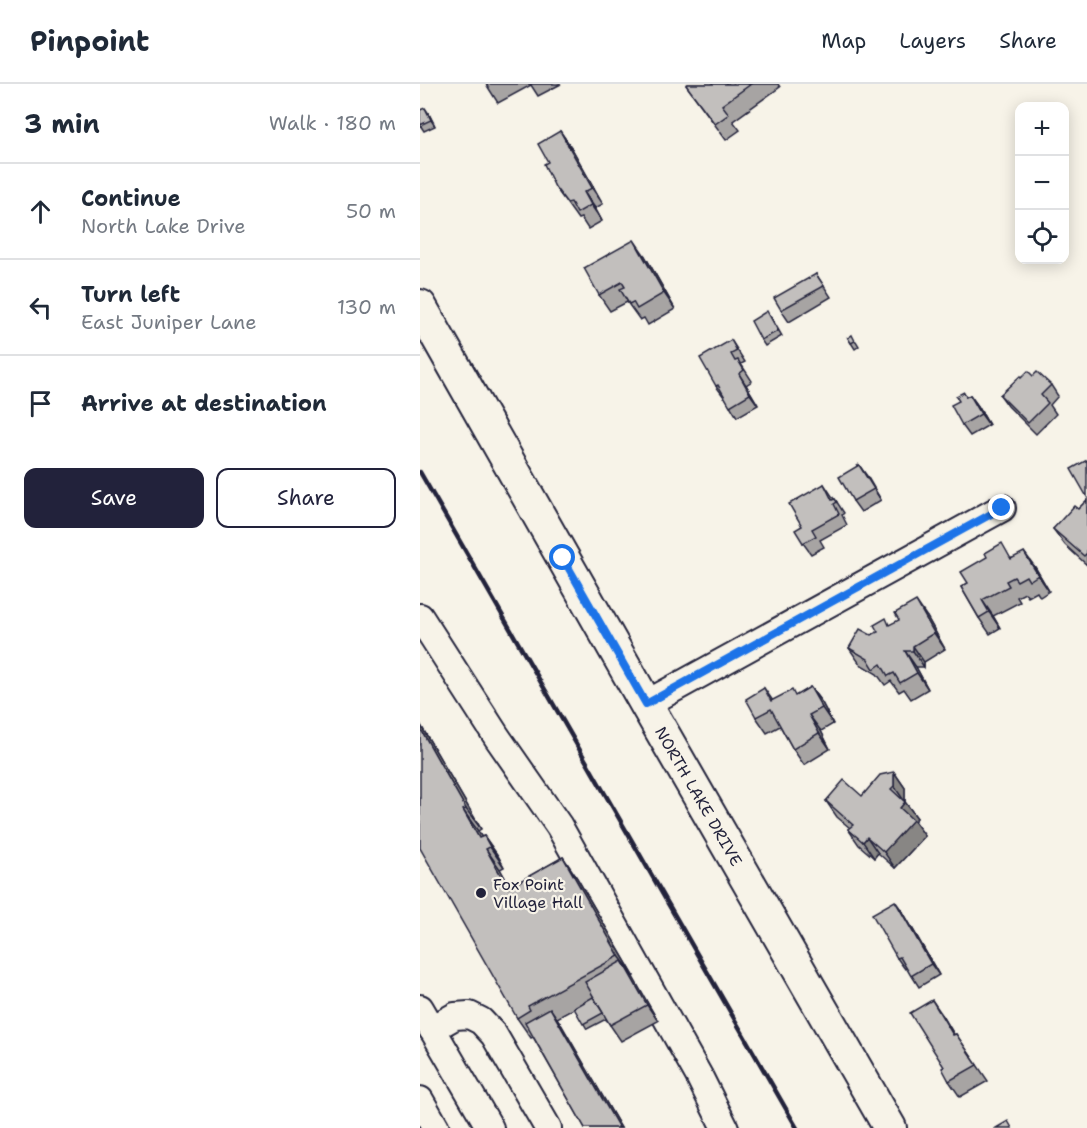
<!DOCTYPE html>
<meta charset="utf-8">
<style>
body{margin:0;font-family:"Shantell Sans",sans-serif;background:#f6f6f7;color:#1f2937}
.controls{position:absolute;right:18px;top:18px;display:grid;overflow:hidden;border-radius:12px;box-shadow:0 3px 15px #0003}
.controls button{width:54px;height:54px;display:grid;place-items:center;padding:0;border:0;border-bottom:2px solid #e0e1e3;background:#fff;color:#1f2937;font:30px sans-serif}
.stop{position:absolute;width:18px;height:18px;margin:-14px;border:4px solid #1a73e8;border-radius:50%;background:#fff}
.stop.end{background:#1a73e8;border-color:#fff;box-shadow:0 2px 6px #0008}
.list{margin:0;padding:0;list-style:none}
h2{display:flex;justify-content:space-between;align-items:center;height:78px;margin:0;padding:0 24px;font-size:26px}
h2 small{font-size:20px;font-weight:400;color:#747a83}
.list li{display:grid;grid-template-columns:39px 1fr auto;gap:18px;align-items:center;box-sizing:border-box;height:96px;padding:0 24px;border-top:2px solid #e0e1e3}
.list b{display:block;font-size:22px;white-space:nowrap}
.list p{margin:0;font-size:20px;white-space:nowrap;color:#747a83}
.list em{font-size:20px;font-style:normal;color:#747a83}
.actions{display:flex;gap:12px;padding:18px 24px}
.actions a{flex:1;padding:14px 0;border:2px solid #22223b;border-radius:12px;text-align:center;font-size:21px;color:#22223b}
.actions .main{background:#22223b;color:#fff}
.icon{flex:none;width:33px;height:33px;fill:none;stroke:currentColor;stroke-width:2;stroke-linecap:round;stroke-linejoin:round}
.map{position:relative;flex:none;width:667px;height:1044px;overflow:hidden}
header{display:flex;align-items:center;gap:36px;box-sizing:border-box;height:84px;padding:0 30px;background:#fff;border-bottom:2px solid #e0e1e3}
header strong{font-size:28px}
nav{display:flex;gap:33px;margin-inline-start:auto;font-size:21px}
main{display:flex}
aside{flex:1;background:#fff}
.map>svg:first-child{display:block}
</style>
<header>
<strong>Pinpoint</strong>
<nav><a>Map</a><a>Layers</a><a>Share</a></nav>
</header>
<main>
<aside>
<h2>3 min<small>Walk · 180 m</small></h2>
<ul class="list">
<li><svg class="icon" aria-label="ahead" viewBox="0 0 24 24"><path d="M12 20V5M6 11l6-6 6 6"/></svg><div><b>Continue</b><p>North Lake Drive</p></div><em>50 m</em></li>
<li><svg class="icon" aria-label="left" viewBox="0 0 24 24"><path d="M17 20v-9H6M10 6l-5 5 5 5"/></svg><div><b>Turn left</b><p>East Juniper Lane</p></div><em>130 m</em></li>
<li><svg class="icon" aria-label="arrive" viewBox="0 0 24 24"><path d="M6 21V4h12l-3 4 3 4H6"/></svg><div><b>Arrive at destination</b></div></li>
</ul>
<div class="actions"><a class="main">Save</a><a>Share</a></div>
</aside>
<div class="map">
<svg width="667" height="1044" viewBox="0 0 667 1044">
<rect width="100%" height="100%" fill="#f7f3e8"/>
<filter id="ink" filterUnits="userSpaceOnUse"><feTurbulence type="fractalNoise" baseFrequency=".0167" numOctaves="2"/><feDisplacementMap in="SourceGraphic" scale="12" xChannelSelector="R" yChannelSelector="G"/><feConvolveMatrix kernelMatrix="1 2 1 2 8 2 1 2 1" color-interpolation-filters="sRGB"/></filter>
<g filter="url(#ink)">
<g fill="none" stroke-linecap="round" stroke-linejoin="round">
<g stroke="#22223b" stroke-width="30">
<g id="minor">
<polyline points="0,533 77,653 139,742 279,992 305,1044"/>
<polyline points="226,620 582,424"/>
<polyline points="0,924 70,1044"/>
<polyline points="12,945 35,932 49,931 61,937 74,951 128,1044"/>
<polyline points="0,1016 16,1044"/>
</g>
</g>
<g stroke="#22223b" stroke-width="36">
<g id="major">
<path id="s1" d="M0,222L226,620L470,1044"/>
</g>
</g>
<use href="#minor" stroke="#f7f3e8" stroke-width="26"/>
<use href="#major" stroke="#f7f3e8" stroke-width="32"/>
<polyline stroke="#22223b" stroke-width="4.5" points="0,388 377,1044"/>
</g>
<g fill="#a7a4a3" stroke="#22223b" stroke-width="1.5">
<polygon points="66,0 141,0 118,12 111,1 78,19"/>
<polygon points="268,0 358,0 360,3 313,37 320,46 306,56 266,1"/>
<polygon points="9,30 15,42 4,47 0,41"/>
<polygon points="140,47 151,63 183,120 175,124 182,137 168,145 161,134 158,135 135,103 128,78"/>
<polygon points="225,172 255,225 228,241 224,234 220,236 207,218 190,227 179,211"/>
<polygon points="396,190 411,213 369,238 361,226"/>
<polygon points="351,233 362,252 345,262 341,256"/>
<polygon points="428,254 436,257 439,262 435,265"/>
<polygon points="311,256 325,278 321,280 332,297 326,301 338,321 317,333 305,313 304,313 296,302"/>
<polygon points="613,292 631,301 638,312 630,321 636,330 616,350 588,322 580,311 601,294"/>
<polygon points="550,311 558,322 569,341 550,352 542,341 547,313"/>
<polygon points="439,381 461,416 441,428 433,417"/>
<polygon points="404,400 414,415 415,415 422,426 424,429 422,431 427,441 400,456 404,463 391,470 383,459 382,442"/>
<polygon points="667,416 667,481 645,461 633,445 658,425"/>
<polygon points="592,474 615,483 629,507 620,513 617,508 608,513 605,509 597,513 600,518 573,532 580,544 570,550 559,534 541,503"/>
<polygon points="507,533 525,565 504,578 504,583 496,583 508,605 491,615 484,605 479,608 471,597 465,601 457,590 440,580 429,564 470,541"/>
<polygon points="390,603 402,619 413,640 401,647 410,665 384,681 373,665 360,642 347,649 336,633 344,604 353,617 376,612"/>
<polygon points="0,640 61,745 58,747 61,753 64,752 78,772 84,783 80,785 90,803 143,773 157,794 214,892 212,893 238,937 201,957 186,935 167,945 155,924 137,934 201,1044 165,1044 113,953 111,954 97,934"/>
<polygon points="474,688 485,704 485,718 497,734 494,737 505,752 475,784 458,769 454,774 439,761 428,745 430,744 417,733 406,717 442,712"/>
<polygon points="483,828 519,891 499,903 487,884 485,885 477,874"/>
<polygon points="523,932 534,951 536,950 568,997 540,1013 529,997 524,983"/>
</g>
<g fill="#888684" stroke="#22223b" stroke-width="1.5">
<polygon points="5,24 9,30 15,42 11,36"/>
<polygon points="140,47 151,63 183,120 172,104"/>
<polygon points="164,108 175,124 182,137 171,121"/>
<polygon points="214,156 225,172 255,225 244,209"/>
<polygon points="319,290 326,301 338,321 330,310"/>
<polygon points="550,311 558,322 569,341 561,330"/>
<polygon points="439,381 447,392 461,416 454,405"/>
<polygon points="604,468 615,483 629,507 618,491"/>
<polygon points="562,516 573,532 580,544 569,528"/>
<polygon points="496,517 507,533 525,565 514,549"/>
<polygon points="493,562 504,578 504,583 493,567"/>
<polygon points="485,567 496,583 508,605 497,589"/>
<polygon points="390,603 402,619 413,640 402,624"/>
<polygon points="389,631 401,647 410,665 399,649"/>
<polygon points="0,640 61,745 46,725 0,644"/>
<polygon points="474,688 485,704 485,718 474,702"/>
<polygon points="485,718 497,734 494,737 505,752 475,784 464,768 480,724"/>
<polygon points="43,726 58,747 68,764 59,754"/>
<polygon points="64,752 78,772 84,783 70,763"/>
<polygon points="447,753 458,769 454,774 443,758"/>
<polygon points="66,765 80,785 102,824 88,804"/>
<polygon points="143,773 157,794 214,892 199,872"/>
<polygon points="475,817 483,828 519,891 511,880"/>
<polygon points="202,877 213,893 238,937 227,921"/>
<polygon points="512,916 523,932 544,967 533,951"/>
<polygon points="130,924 141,940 201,1044 199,1044"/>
</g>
<g fill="#c2bfbd" stroke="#22223b" stroke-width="1.5">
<polygon points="268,0 331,0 302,21 309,30 295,40 266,1"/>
<polygon points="5,24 11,36 0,41 0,26"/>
<polygon points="140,47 172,104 164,108 171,121 157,129 151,118 147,119 135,103 124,80 128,78 118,60"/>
<polygon points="214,156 244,209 217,225 213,218 209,220 200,205 205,203 202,198 179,211 164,184"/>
<polygon points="396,190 404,202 361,226 354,214"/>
<polygon points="347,227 358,247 341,256 331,237"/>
<polygon points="432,251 435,257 431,259 428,254"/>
<polygon points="311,256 317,267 311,270 315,277 318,276 324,286 319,290 330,310 310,322 298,301 296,302 280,274"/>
<polygon points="608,287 613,292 617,288 631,301 621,311 628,319 608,339 580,311 600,292 601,294"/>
<polygon points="544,308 546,313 550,311 561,330 542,341 531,321 539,317 536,312"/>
<polygon points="667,376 667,413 651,385"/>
<polygon points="439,381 454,405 433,417 419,393"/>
<polygon points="404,400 412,416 415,415 417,418 414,420 419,430 392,445 396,452 383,459 375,446 382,442 369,420"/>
<polygon points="667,416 667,469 664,472 633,445 654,422 658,425"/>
<polygon points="582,459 591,475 604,468 618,491 609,497 606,492 597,497 594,493 586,497 589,502 562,516 569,528 559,534 541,503 548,499 541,488 567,473 565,469"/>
<polygon points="496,517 514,549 493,562 493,567 485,567 497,589 480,599 474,589 468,592 461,580 454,585 448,575 429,564 440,545 451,551 458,548 454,541 466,534 469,541 479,536 475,529"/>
<polygon points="390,603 402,624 389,631 399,649 373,665 351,625 336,633 326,615 344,604 351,617 372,606 375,612"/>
<polygon points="0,644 46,725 43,726 59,754 64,752 70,763 66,765 88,804 143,773 199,872 108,922 110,926 97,934 0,764"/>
<polygon points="474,688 474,702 471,705 485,718 480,724 493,736 464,768 447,753 443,758 428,745 433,741 406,717 424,696 442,712 460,691"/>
<polygon points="475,817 511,880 491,892 480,873 477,874 452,830"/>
<polygon points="202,877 227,921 190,941 165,898"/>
<polygon points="173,913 183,929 163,940 154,924"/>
<polygon points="512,916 533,951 536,950 557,981 529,997 522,984 524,983 490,929"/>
<polygon points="130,924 199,1044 165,1044 105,938"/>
<polygon points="588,1037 592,1044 576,1044"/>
</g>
</g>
<g fill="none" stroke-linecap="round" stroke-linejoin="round" filter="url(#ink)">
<polyline stroke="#1a73e8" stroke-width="8" points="143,474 226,620 582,424"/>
</g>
<circle fill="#22223b" stroke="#f7f3e8" stroke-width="2" cx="61" cy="809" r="6"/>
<g text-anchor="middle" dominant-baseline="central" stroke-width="4.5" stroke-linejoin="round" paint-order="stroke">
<g font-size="16" fill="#22223b" stroke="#f7f3e8">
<text stroke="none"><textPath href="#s1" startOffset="564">NORTH LAKE DRIVE</textPath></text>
</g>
<g font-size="16" fill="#22223b" stroke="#f7f3e8" text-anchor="start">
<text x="73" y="800">Fox Point<tspan x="73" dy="18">Village Hall</tspan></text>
</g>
</g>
</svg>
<div class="controls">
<button>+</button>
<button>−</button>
<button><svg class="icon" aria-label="locate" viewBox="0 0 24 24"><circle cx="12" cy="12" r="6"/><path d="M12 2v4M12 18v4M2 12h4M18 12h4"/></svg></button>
</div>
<div class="stop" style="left:143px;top:474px"></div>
<div class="stop end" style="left:582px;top:424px"></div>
</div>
</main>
